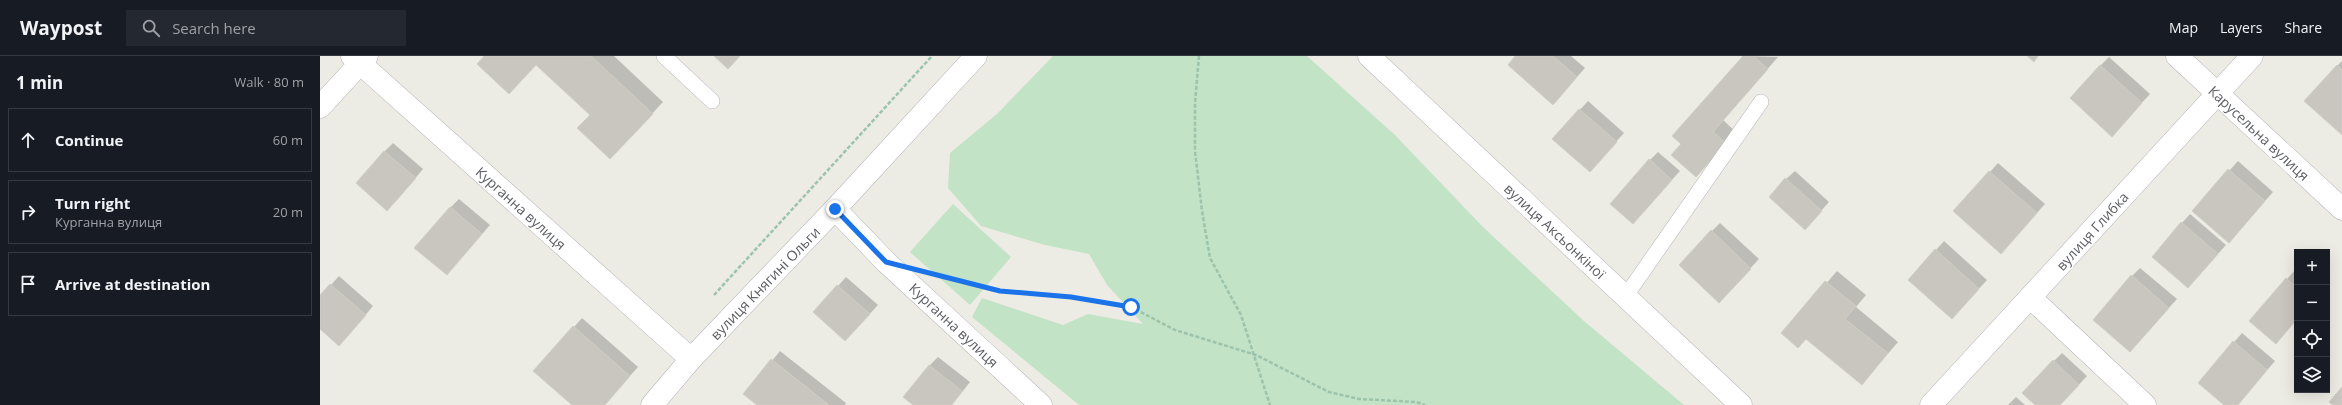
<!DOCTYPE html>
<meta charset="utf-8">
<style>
body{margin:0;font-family:"Open Sans",sans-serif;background:#242831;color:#f1f3f6}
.controls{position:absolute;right:12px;bottom:12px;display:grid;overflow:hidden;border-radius:0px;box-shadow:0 4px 16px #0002}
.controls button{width:36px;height:36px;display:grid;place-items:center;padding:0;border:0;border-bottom:1px solid #363941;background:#171b24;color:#f1f3f6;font:20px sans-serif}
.stop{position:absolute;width:12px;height:12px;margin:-9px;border:3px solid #1a73e8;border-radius:50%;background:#fff}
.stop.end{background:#1a73e8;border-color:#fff;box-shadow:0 1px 4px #0008}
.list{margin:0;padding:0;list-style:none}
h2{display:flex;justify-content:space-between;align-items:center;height:52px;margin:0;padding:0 16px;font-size:17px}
h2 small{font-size:13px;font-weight:400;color:#9ea1a6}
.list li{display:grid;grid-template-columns:26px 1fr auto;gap:12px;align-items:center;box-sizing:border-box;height:64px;margin:0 8px 8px;padding:0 8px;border:1px solid #363941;border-radius:0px}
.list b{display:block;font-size:15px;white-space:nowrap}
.list p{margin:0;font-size:13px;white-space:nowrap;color:#9ea1a6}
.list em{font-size:13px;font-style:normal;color:#9ea1a6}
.icon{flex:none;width:22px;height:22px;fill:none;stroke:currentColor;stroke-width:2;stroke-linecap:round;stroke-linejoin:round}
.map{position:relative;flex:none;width:2022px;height:349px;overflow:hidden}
header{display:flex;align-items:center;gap:24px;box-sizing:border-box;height:56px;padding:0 20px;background:#171b24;border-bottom:1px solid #363941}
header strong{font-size:19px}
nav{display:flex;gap:22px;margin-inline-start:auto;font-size:14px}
.search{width:280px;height:36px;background:#242831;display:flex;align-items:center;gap:10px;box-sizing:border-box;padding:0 14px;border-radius:0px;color:#9ea1a6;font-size:15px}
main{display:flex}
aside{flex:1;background:#171b24}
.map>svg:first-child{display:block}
</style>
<header>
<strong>Waypost</strong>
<div class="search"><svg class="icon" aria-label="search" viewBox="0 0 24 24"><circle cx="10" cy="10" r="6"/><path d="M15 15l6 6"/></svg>Search here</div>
<nav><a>Map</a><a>Layers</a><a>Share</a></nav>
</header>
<main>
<aside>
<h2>1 min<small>Walk · 80 m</small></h2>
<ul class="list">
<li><svg class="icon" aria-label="ahead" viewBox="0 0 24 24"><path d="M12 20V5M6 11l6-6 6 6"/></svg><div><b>Continue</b></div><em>60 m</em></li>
<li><svg class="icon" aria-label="right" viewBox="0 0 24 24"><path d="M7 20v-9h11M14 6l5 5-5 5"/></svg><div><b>Turn right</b><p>Курганна вулиця</p></div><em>20 m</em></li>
<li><svg class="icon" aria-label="arrive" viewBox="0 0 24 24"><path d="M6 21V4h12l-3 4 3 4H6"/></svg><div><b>Arrive at destination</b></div></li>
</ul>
</aside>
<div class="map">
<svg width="2022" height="349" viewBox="0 0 2022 349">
<rect width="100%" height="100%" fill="#edece4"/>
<g fill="#c2e3c6">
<polygon points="733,0 987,0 1075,79 1163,171 1264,265 1364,349 759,349 652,261 662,242 743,269 768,258 823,268 787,229 769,198 725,189 661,170 628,132 630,97 678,57"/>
<polygon points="633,148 691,201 650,249 590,196"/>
</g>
<g fill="#0003">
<polygon points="165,0 294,0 343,46 301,91 271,59 217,8"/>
<polygon points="1197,0 1251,0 1265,12 1241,39"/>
<polygon points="1424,0 1458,1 1403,64 1416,76 1376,120 1362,88"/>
<polygon points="1789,1 1830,38 1792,79 1780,10"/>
<polygon points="2022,5 2022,78 2017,10"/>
<polygon points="1268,45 1304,77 1270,115 1234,82"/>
<polygon points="73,87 103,113 76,145 64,96"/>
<polygon points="1338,96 1360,115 1321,158 1330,104"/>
<polygon points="1918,105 1953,136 1909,186 1873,155"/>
<polygon points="1678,107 1725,148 1689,188 1635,155"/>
<polygon points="1475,115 1509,146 1493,164 1466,123"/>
<polygon points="139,143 170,169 127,218 130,152"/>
<polygon points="1870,158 1906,189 1868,231 1862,167"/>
<polygon points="1400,167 1439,203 1407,237 1392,175"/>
<polygon points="1624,185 1667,224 1640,253 1616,194"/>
<polygon points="1820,212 1857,243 1810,295 1812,220"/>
<polygon points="1975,214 1977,216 1977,263 1964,278 1967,223"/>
<polygon points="1517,215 1546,239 1536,251 1578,286 1542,328 1486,282 1463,277"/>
<polygon points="19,220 53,250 28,280 0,271 0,241"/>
<polygon points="526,221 558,249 534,275 518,230"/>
<polygon points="262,262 318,311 284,349 253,349 215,315"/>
<polygon points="1922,277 1955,305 1917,349 1906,349 1879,327"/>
<polygon points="460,295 526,347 525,349 439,349 425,338"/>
<polygon points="1742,297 1767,320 1740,349 1717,349 1734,305"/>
<polygon points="618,301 650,326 632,349 595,349 609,310"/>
<polygon points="1696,341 1705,349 1688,349"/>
</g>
<g fill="#c9c6c0" stroke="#d1cec3">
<polygon points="164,0 271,0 333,58 290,103 257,72 270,59 216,9 189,38 157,8"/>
<polygon points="394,0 420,0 408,13"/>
<polygon points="1195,0 1233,0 1257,21 1233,49 1188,9"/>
<polygon points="1423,0 1433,0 1448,13 1393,76 1406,87 1376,121 1351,99 1361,88 1352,80"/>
<polygon points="1707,0 1718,0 1714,6"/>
<polygon points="1780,9 1822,47 1792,81 1750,42"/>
<polygon points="2017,9 2022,14 2022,79 1984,45"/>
<polygon points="1259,53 1297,86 1270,116 1232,83"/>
<polygon points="64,95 96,122 67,155 36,127"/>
<polygon points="1329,103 1352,124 1313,168 1290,148"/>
<polygon points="1908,113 1945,145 1909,187 1872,155"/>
<polygon points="1669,115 1717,157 1681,198 1633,155"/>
<polygon points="1465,122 1502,155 1485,174 1449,141"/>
<polygon points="130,151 162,178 127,219 94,192"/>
<polygon points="1861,166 1898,198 1868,232 1832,201"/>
<polygon points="1391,174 1431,213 1399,247 1359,209"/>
<polygon points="1615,193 1659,233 1632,263 1588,224"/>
<polygon points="1811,219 1849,252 1810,296 1773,264"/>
<polygon points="1966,222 1977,232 1977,263 1956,288 1929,265"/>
<polygon points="1505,225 1536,250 1525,263 1568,297 1542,329 1486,283 1478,292 1461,277"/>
<polygon points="10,228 46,259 19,290 0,273 0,239"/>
<polygon points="517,229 550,258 525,285 493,256"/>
<polygon points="253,270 310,320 285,349 252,349 213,315"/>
<polygon points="1913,285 1947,314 1918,349 1904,349 1878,327"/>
<polygon points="451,303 509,349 437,349 423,338"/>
<polygon points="1733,304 1759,329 1740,349 1715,349 1702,337"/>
<polygon points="609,309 642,335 631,349 593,349 583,341"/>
<polygon points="2022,331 2022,349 2013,349 2009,346"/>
</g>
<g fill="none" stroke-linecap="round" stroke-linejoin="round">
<g stroke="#b4b5ba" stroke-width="16">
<g id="lane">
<polyline points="344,0 392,45"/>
<polyline points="1305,241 1441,46"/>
</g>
</g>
<g stroke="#b4b5ba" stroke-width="23">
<g id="street">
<polyline points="32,0 371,303"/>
<polyline points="1049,0 1421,349"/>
<polyline points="1857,0 2022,153"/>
<polyline points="0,51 47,0"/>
<polyline points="515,153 566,206 721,349"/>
<polyline points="1711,242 1825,349"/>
<polyline points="332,349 371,303 515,153 656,0"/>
<polyline points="1611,349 1932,0"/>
</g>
</g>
<g stroke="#9cc3ab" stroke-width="2.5" stroke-dasharray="4 2" stroke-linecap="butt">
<polyline points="879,0 875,47 875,95 882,155 890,202 921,259 950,349"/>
<polyline points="621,220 679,235 751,241 811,251 855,274 936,299 1009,336 1039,343 1096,346 1105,349"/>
<polyline points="394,239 612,0"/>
</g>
<use href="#lane" stroke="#fff" stroke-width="15"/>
<use href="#street" stroke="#fff" stroke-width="22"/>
</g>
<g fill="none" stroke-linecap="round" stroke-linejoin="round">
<polyline stroke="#1a73e8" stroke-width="5" points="515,153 566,206 680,235 751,241 811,251"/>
</g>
<g text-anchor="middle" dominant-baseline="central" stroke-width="3" stroke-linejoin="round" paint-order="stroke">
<g font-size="14" fill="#5c5e63" stroke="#fff">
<text transform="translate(1939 77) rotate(43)">Карусельна вулиця</text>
<text transform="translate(201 152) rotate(42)">Курганна вулиця</text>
<text transform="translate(1235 175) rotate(43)">вулиця Аксьонкіної</text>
<text transform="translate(1772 175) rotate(-48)">вулиця Глибка</text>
<text transform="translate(445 227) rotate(-46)">вулиця Княгині Ольги</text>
<text transform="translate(634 269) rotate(43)">Курганна вулиця</text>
</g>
</g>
</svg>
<div class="controls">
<button>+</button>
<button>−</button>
<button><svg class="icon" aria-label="locate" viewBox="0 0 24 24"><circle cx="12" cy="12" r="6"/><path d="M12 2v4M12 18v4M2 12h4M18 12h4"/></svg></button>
<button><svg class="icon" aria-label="layers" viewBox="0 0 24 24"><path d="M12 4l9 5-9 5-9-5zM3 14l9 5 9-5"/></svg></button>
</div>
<div class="stop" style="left:811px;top:251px"></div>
<div class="stop end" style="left:515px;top:153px"></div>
</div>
</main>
